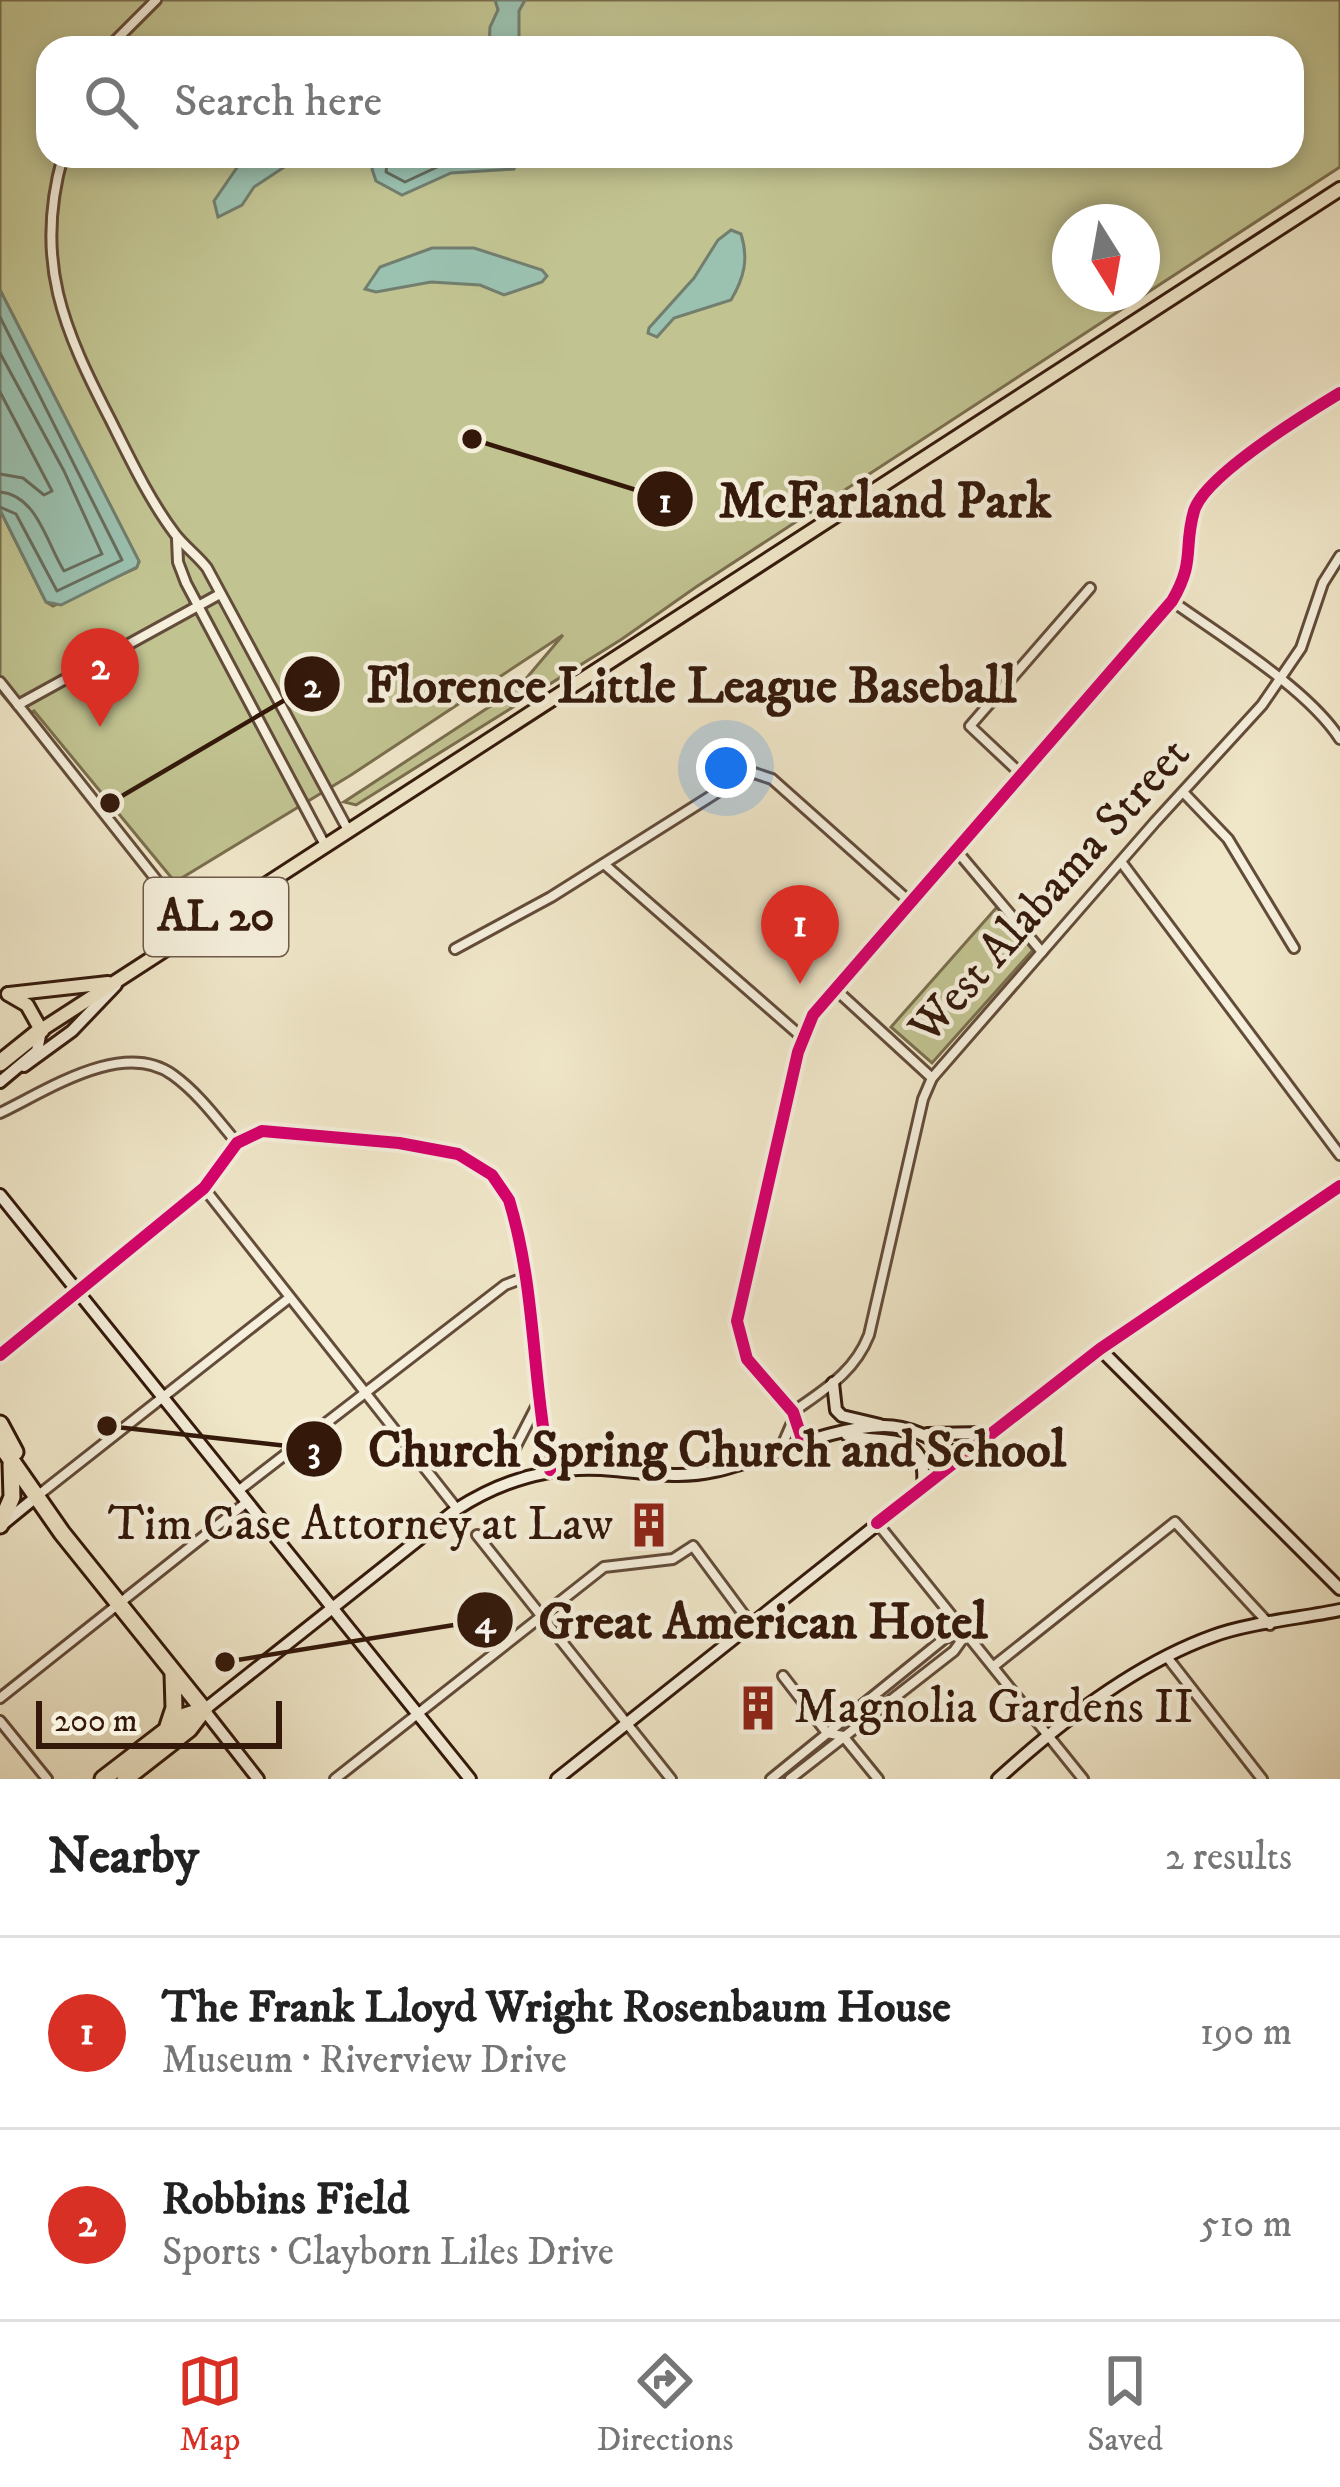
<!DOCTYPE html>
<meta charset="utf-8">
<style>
body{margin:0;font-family:"IM FELL DW Pica",serif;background:#f6f6f6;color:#222}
.compass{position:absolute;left:1052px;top:204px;width:108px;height:108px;border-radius:50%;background:#fff;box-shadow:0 6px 18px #0003;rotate:169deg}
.scale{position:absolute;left:36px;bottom:30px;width:246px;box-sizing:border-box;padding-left:12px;border:6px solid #34190b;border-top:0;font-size:33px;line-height:42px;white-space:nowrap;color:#34190b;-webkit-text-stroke:9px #f5efdc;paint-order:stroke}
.you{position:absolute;left:726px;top:768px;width:42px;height:42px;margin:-30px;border:9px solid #fff;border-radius:50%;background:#1a73e8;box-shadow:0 0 0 18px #1a73e833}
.badge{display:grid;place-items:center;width:78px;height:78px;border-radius:50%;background:#d93025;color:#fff;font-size:39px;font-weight:700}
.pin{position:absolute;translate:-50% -99px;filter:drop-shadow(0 3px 6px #0008)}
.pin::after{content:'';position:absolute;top:63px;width:42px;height:36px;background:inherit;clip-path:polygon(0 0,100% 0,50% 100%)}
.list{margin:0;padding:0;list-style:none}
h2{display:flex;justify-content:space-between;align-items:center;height:156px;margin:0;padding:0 48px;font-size:51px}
h2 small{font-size:39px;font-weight:400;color:#767676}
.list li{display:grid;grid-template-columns:78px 1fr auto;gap:36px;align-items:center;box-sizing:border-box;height:192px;padding:0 48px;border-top:3px solid #e0e0e0}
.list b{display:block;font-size:45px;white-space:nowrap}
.list p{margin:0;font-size:39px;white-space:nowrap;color:#767676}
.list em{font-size:39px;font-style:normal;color:#767676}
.icon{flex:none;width:66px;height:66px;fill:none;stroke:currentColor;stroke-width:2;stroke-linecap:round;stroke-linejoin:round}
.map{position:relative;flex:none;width:1340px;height:1779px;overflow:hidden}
.search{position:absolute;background:#fff;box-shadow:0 6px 18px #0003;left:36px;right:36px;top:36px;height:132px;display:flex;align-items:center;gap:30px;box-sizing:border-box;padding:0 42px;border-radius:36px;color:#767676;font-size:45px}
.sheet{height:540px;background:#fff}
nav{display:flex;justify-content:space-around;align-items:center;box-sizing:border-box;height:168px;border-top:3px solid #e0e0e0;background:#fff;font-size:33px;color:#767676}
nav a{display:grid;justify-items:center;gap:6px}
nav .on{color:#d93025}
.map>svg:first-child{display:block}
</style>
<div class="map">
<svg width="1340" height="1779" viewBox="0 0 1340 1779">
<rect width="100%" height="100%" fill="#f0e7c9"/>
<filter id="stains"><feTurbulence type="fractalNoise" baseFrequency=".00167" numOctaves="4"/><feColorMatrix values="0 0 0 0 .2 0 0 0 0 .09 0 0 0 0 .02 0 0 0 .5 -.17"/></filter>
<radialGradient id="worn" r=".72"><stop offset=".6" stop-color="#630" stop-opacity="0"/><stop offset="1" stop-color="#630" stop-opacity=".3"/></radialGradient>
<g fill="#c1c391" stroke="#7a6e4e" stroke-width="3" fill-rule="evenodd">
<path d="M0,0H1340V167L696,587L622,639L356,805L344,802L518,688L563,635L351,775L175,882L34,711L22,718L0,692V510L46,602L53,606L136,568L139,562L0,290ZM48,48H1292V156H48ZM1070,222H1142V294H1070Z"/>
<polygon points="997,907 1033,950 932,1063 891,1027"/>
</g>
<g fill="#9bc1b0" stroke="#727e6e" stroke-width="3">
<polygon points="495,0 525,0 519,11 519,48 489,48 490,27 498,10"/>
<polygon points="245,156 301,156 254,187 242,205 218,217 214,201"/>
<polygon points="378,156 512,156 516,163 514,169 451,173 402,195 376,181 372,169"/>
<path d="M731,230L741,234C749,259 744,278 731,300L674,318L657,337L648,333L649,328L694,278L718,240Z"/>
<polygon points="432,248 474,248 542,270 547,276 542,282 504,295 480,285 431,282 376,292 365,289 380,267"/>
<polygon points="0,290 139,561 137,567 61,605 46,602 0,510"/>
</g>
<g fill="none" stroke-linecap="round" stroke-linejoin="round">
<g stroke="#686d5e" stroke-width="3">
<polyline points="388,156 386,172 405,182 448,162 503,156"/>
<polyline points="0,317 122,560 57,591 16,514 0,507"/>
<path d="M0,353L64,471L102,554L64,571C47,544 37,495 0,492"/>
<polyline points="0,392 52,491 44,495 23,478 0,474"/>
</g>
<g stroke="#634c3a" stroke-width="14">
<g id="street">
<polyline points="108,48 156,0"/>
<path d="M63,156C33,261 64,330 111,421C130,459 150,501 175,534C185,547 197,555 207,568L348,830"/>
<polyline points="177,539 178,562 186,583 325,845"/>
<path d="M1172,601C1222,637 1307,688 1340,739"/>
<polyline points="0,682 196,930"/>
<polyline points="18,705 220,594"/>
<polyline points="1021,774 970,726 1090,588"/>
<polyline points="1183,792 1228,839 1294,948"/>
<polyline points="956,850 1042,952"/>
<polyline points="1122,863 1340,1155"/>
<polyline points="604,864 803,1038"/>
<polyline points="455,949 551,897 727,786 754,773 772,779 910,902"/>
<polyline points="834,988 932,1078"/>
<path d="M0,1113C48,1090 123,1039 173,1075C198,1093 217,1119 237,1143"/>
<polyline points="204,1188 457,1509"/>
<path d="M0,1355L204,1188L237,1143L262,1131L399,1143L458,1154L492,1175L509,1200C536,1288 532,1381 550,1470"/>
<path d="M793,1412C825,1389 854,1373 869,1335L923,1099L932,1078L1155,822L1262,705L1301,648L1323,583L1340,556"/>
<path d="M803,1443L793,1412L747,1359L737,1321L798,1052L813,1015L1172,601C1196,560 1183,549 1194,511C1204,476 1307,413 1340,393"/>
<polyline points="515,1448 536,1407"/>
<polyline points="781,1448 794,1418"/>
<polyline points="238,1491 505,1285 526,1277"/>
<polyline points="36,1497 289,1298"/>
<polyline points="878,1524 1083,1779"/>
<polyline points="477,1535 671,1779"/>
<polyline points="1167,1657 1262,1779"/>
<polyline points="994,1666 1175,1522 1270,1625"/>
<polyline points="783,1676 827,1733 843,1736 878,1779"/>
<polyline points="0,1698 247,1502"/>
<polyline points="0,1721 47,1779"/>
<polyline points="335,1779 604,1567 673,1559 693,1546 750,1623"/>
<polyline points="771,1779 945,1638 967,1633"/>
<polyline points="790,1779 954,1651 966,1634"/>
</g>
</g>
<g stroke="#34190b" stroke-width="16">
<g id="secondary">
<polyline points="24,1066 72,1031 116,985"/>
<polyline points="0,1082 37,1051 41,1030"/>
<polyline points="0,1195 470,1779"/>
<polyline points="1100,1349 1340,1589"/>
<polyline points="833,1383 836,1410 842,1416 880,1425"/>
<polyline points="927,1434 986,1433"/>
<path d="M847,1435C886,1446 928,1429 923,1485"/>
<polyline points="3,1524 36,1497"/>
<path d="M258,1779L204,1710L457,1509C505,1478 556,1464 614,1470C648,1473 681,1479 715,1471C770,1459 826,1427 884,1426C912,1426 937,1440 959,1457"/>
<polyline points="557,1779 1070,1371 1340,1186"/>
<path d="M998,1779C1058,1724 1135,1664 1213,1636C1247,1623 1302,1618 1340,1610"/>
</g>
</g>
<g stroke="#34190b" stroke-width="18">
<g id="primary">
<polyline points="8,994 27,1005 41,1030 1340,189"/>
<polyline points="9,994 108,983"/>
</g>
</g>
<g stroke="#34190b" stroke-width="21">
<g id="highway">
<polyline points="0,1063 41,1030"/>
<polyline points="0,1424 15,1452"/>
<polyline points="0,1444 62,1533 204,1710"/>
<polyline points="0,1525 12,1497 11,1464"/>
<polyline points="168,1726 174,1708 173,1674"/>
<polyline points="103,1779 185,1716 204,1710"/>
<polyline points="125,1779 189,1729 202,1712"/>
</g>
</g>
<use href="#street" stroke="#f5efdc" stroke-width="8"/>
<use href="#secondary" stroke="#f5efdc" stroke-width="10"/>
<use href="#primary" stroke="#f0e7c9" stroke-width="12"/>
<use href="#highway" stroke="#f0e7c9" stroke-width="15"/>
<g stroke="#f5efdc" stroke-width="20">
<g id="cycleway">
<path d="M0,1355L204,1188L237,1143L262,1131L399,1143L458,1154L492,1175L509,1200C536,1288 532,1381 550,1470"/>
<path d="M804,1445L793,1412L747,1359L737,1321L798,1052L813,1015L1172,601C1196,560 1183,549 1194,511C1204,476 1307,413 1340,393"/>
<polyline points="877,1523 1100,1349 1340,1186"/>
</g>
</g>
<use href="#cycleway" stroke="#d6006c" stroke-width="12"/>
</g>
<defs>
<g id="building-bare" transform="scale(3.6)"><path d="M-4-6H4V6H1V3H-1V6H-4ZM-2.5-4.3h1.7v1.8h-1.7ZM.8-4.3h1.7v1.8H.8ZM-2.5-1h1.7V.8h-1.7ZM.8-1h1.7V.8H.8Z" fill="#8f2418" stroke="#f5efdc" stroke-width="2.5" paint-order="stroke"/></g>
</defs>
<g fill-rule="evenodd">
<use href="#building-bare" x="649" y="1525"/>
<use href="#building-bare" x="758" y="1708"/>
</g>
<g text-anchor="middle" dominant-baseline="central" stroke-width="9" stroke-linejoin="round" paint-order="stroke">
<rect fill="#f5efdc" stroke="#6e594a" stroke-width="3" x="144" y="878" width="144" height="78" rx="9"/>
<g font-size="45" font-weight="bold" fill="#34190b">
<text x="216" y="917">AL 20</text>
</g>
<g font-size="48" fill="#34190b" stroke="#f5efdc">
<text transform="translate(1050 891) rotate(-48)">West Alabama Street</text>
</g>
<g font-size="48" fill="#34190b" stroke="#f5efdc" text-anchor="end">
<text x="613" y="1525">Tim Case Attorney at Law</text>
<text x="794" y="1708" text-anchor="start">Magnolia Gardens II</text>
</g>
</g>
<path fill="none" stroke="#34190b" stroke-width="4.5" d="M472 439L665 499M110 803L312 684M107 1426L314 1449M225 1662L485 1620"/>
<g fill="#34190b" stroke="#f5efdc" stroke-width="4.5">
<circle cx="472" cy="439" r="12"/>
<circle cx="110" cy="803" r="12"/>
<circle cx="107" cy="1426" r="12"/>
<circle cx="225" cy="1662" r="12"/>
<circle cx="665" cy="499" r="30"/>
<circle cx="312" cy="684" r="30"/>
<circle cx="314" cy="1449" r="30"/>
<circle cx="485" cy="1620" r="30"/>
</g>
<g font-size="36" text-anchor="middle" font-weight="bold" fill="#fff">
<text x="665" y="512">1</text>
<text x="312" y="697">2</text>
<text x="314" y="1461">3</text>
<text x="485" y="1633">4</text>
</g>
<g font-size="51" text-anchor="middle" font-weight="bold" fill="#34190b" stroke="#f5efdc" stroke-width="9" stroke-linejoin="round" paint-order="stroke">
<text x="885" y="517">McFarland Park</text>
<text x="691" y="702">Florence Little League Baseball</text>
<text x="717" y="1466">Church Spring Church and School</text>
<text x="763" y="1638">Great American Hotel</text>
</g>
<rect width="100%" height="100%" filter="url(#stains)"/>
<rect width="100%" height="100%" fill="url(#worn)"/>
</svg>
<svg class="compass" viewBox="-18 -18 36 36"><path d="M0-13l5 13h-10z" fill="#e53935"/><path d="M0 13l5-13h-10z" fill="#767676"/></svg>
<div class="scale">200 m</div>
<div class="you"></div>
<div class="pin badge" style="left:800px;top:984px">1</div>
<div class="pin badge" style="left:100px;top:727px">2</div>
<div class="search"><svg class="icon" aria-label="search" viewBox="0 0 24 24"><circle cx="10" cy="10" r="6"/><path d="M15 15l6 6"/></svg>Search here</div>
</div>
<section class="sheet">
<h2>Nearby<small>2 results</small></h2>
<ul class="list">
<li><span class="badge">1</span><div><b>The Frank Lloyd Wright Rosenbaum House</b><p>Museum · Riverview Drive</p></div><em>190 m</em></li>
<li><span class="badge">2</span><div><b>Robbins Field</b><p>Sports · Clayborn Liles Drive</p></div><em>510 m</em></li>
</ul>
</section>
<nav>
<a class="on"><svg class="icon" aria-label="map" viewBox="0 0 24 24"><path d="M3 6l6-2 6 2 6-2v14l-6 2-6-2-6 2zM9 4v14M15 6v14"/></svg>Map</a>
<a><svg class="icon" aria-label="directions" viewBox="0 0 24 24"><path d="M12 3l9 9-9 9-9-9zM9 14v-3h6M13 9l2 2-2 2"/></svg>Directions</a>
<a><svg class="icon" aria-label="saved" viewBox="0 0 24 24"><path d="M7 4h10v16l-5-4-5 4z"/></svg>Saved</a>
</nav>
